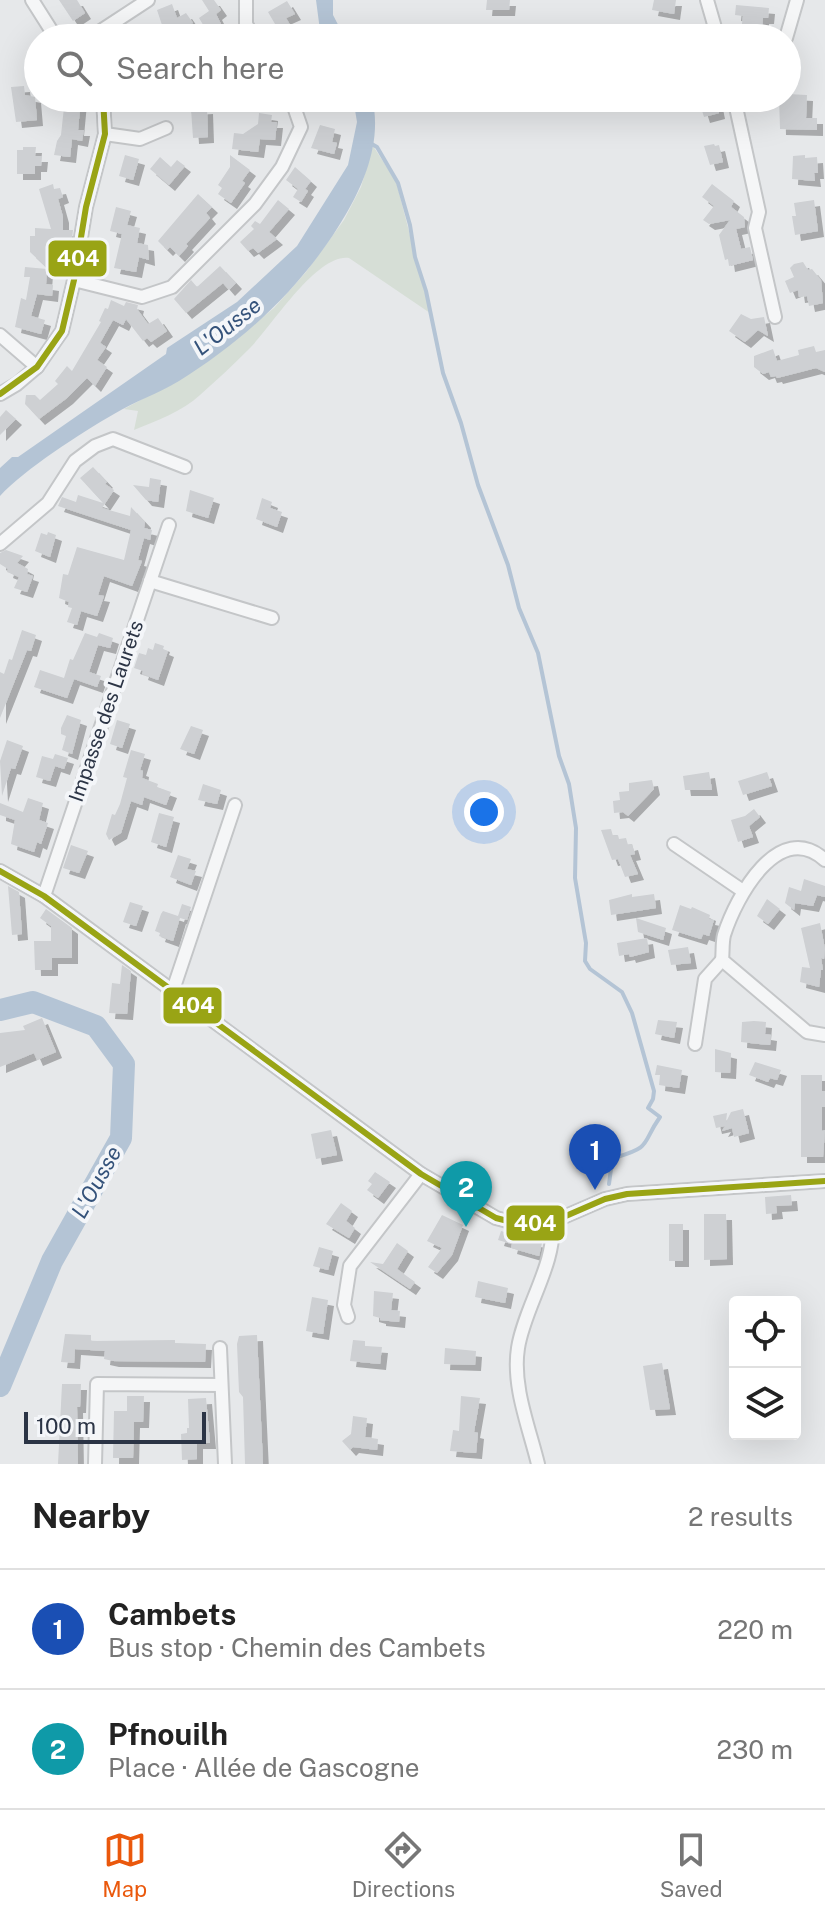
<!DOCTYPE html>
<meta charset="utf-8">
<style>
body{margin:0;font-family:"Public Sans",sans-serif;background:#f6f6f6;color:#222}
.controls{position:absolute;right:24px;bottom:24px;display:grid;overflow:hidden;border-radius:8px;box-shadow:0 8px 32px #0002}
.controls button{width:72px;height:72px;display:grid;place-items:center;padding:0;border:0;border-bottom:2px solid #e0e0e0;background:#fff;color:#222;font:40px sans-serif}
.scale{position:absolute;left:24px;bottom:20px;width:182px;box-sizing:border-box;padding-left:8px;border:4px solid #2b3445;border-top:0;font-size:22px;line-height:28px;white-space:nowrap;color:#2b3445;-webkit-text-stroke:6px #f4f6f9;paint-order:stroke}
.you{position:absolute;left:484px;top:812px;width:28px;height:28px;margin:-20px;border:6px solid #fff;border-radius:50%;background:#1a73e8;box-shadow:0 0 0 12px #1a73e833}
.badge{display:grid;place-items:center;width:52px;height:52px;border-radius:50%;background:#ea580c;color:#fff;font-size:26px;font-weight:700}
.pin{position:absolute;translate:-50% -66px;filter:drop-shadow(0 2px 4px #0008)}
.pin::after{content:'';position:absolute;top:42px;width:28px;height:24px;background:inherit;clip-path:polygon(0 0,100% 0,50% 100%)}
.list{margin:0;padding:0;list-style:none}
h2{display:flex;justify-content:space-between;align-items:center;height:104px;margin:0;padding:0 32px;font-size:34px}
h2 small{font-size:26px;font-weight:400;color:#767676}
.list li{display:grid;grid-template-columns:52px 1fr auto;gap:24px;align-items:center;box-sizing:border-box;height:120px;padding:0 32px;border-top:2px solid #e0e0e0}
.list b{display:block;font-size:30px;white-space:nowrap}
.list p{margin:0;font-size:26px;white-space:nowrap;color:#767676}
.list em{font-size:26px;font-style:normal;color:#767676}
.icon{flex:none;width:44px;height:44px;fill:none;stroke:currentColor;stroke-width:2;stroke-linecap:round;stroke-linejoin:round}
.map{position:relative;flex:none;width:825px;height:1464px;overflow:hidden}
.search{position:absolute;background:#fff;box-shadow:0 8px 32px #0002;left:24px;right:24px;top:24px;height:88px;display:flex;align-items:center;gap:20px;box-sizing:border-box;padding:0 28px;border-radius:44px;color:#767676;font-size:30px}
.sheet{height:344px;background:#fff}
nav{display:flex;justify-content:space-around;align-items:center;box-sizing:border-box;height:112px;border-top:2px solid #e0e0e0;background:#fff;font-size:22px;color:#767676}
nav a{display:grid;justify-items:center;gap:4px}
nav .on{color:#ea580c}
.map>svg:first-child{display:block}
</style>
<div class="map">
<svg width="825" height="1464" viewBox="0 0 825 1464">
<defs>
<filter id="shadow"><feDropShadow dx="6" dy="6" stdDeviation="0" flood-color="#0004"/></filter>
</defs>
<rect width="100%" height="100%" fill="#e6e8ea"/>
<path fill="#d6ded6" d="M373,146L396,181L430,313L349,258C317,253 271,327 250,348C234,364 217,380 200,395C183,411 156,421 134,430L138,411L124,409L187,375L210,360L274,308L306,272L344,220L361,187Z"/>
<g fill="#b4c4d5">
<polygon points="316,0 333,0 333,15 345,38 321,38"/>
<path d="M353,98H372C382,138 366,180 346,214C306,283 247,339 179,381C158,394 135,401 114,414C81,433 25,469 0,496V468L12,457H18L166,354L167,348L237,302L297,246L348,165L357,122Z"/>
</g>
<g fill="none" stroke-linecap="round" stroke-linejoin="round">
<path stroke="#b4c4d5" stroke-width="4" d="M370,143L377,147L398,183L410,225L415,257L426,291L443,373L461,423L478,485L508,565L519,608L538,653L559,756L569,784L576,828L575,878L586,943L585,961L590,969L622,992L632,1013L654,1091L653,1099L648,1108L660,1117C641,1144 653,1146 617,1157L611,1169L609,1184"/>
<polyline stroke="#b4c4d5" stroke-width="22" points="0,1010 33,1002 96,1026 124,1064 121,1138 52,1261 0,1386"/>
</g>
<g fill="#ced0d3" filter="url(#shadow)">
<polygon points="59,0 77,0 85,13 73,21"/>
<polygon points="202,0 214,0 221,10 216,14 228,38 211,38 199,18 209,11"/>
<polygon points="487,0 510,0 509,10 486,10"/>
<polygon points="654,0 676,0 674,14 652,10"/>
<polygon points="287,1 295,14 286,18 293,30 282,36 268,12"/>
<polygon points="172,4 177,18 186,13 193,23 173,31 172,28 163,28 157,10"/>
<polygon points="736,5 769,8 768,18 763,18 761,38 740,38 743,16 735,15"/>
<polygon points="24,86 25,95 35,97 37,120 16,122 11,87"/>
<polygon points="787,94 807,95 806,118 817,118 817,130 780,129 779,98 787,98"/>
<polygon points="65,98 81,98 78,130 84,130 82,141 72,139 70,157 54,155 57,141 61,135"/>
<polygon points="698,98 716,98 719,113 704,117"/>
<polygon points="207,108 208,137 193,138 191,109"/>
<polygon points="259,113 272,115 271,122 277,122 275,140 260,139 258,152 232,149 234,133 243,134 258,124"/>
<polygon points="320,125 335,129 332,142 337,143 334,154 311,148"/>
<polygon points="714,144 715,146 719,145 723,162 710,165 704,146"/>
<polygon points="23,147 36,147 35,156 42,156 41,166 35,166 35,174 17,174 17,150 23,150"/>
<polygon points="125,155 139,159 133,180 119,176"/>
<polygon points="230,155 250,170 242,181 245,183 231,203 218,194 222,188 218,185 230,167"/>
<polygon points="805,155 805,158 817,157 818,173 814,173 815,181 792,179 793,156"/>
<polygon points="160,157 171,167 177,160 185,166 169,185 150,169"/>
<polygon points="295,167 311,181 305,189 308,191 301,202 293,197 298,189 286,180"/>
<polygon points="53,184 54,189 60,188 63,197 58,199 63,217 63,230 73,230 72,238 49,240 47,268 30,252 30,236 35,236 35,228 51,229 39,189"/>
<polygon points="712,184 734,201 731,207 744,217 745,227 736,229 741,249 750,247 753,260 729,266 728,259 725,260 719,235 730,220 709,224 703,220 714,206 702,197"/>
<polygon points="198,194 212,207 206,213 210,218 186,244 188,246 179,256 170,247 167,250 158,241"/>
<polygon points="278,200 289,209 269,232 277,239 258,253 253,248 248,251 240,242 254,229 251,226 255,221 260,224"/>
<polygon points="814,200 818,231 795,235 792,216 796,216 794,203"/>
<polygon points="116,207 131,211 127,225 140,228 137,243 148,245 149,260 139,257 136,272 114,268 122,234 110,231"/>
<polygon points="803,262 808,270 812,269 821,280 823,303 809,306 807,296 799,297 798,290 790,293 785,281 794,277 790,268 794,264"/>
<polygon points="220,266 236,283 229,290 223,283 186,313 174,299 191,280 197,287"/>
<polygon points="25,267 47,269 46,284 53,285 52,296 37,294 31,316 45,320 41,334 15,327 21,298 26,300 30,277 24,277"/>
<polygon points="111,300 124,306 126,302 138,305 137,309 148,324 158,318 167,331 151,342 147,338 143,341 126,319 123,325 113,320 100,343 106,347 97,360 107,367 95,386 87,378 67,398 39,419 25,404 26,395 35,395 40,400 58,384 55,381 67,366 72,371 101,322 99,321 105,308 108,309"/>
<polygon points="741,314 751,319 764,317 768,336 758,330 745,342 729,331"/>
<polygon points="814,346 816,352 825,350 825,372 816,368 777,378 776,376 771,377 769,372 763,374 754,367 754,356 773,349 777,361 799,355 798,350"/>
<polygon points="6,410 16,419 0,435 0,417"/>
<polygon points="93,467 107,482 105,484 114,490 102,508 130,516 131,507 145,522 144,528 152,530 150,540 144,538 138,560 142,561 132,586 104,576 98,595 104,596 97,616 81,611 77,625 67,622 72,608 68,607 69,602 59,598 63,574 68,575 77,547 124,560 131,530 58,506 62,497 76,502 78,495 103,503 80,478"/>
<polygon points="150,478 161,480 158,502 146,500 133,485 149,487"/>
<polygon points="190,490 214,498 208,518 186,511"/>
<polygon points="262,498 272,502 270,508 282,512 277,527 256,519"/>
<polygon points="48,532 56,535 50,557 35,551 41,533 47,535"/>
<polygon points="6,550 23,556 17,563 28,569 27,574 33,576 27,592 14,588 19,577 7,572 8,569 0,564 0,553"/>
<polygon points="22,630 36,635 31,651 27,650 0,718 0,672 4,674 9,659 12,660"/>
<polygon points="85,633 97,637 99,633 113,638 110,648 98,645 89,672 101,676 97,687 74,679 67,698 34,687 40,670 64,678 70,659 73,660"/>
<polygon points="155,643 164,646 163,649 168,651 158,680 142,674 143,671 134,668 139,653 146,655 148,648 153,650"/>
<polygon points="67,715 81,720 72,754 62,750 66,736 61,734 61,728"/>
<polygon points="117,720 130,724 122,748 110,744"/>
<polygon points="191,726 203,730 194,754 180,749"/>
<polygon points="7,740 23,746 15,769 11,768 2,796 0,761"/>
<polygon points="131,750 145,754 140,770 143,771 142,778 158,784 157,787 171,792 166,805 144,797 142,805 131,801 121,833 109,840 106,834 112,814 115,815 120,804 127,778 123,777"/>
<polygon points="55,754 68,758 64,769 55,766 50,781 36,777 42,756 53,759"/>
<polygon points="709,772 712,790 685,790 683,776"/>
<polygon points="767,772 772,786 743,795 738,781"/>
<polygon points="652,780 654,789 628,816 623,812 614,813 613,801 620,800 619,792 629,791 629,783"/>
<polygon points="203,784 221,790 217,804 198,800"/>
<polygon points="28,798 43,803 39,820 48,823 41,844 37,842 34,852 11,844 15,820 0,815 0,803 23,812"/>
<polygon points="754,809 760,817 749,826 753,837 738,842 731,820 745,816"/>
<polygon points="159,813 174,817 166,847 151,842"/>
<polygon points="611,829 613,836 618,835 619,839 626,838 628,845 632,844 635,854 630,855 638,874 625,877 618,859 612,860 601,830"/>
<polygon points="71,845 88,851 79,873 63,868"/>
<polygon points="178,855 191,859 187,869 196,871 191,885 170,877"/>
<polygon points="804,879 825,886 825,897 817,895 813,906 795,903 794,910 785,903 789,887 801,891"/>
<polygon points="8,886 19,892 22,934 12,935"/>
<polygon points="632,894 632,897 654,894 656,908 611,915 609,900"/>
<polygon points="767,899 780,909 768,924 757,916"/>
<polygon points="130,902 143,906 136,926 123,922"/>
<polygon points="182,904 191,907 187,920 180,918 173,941 159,936 160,933 155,931 161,914 163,911 178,916"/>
<polygon points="680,905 691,909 692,907 710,915 709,919 714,920 709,936 703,934 701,939 672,930"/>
<polygon points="46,909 72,928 72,958 52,958 52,970 35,970 34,941 51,941 51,926 40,918"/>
<polygon points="636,918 666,928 663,940 638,932"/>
<polygon points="820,923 825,949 824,959 821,958 823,970 821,970 819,987 800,982 802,967 810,968 801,928"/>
<polygon points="647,938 649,952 630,957 629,954 619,956 617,943"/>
<polygon points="688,947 691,963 671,965 668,950"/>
<polygon points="122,965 131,971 127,1014 109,1013 112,983 120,984"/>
<polygon points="42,1018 56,1052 37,1060 34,1053 0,1067 0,1033 25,1030 23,1026"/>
<polygon points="658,1020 677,1022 674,1038 655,1034"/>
<polygon points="754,1021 766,1022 765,1034 771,1035 770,1045 741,1042 742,1022"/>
<polygon points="715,1049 731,1053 730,1073 715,1072"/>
<polygon points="755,1062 781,1070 777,1080 770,1078 768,1082 749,1075"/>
<polygon points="657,1065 682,1070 679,1088 659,1085 660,1075 655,1075"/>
<polygon points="801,1075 822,1075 822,1091 825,1091 825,1107 822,1107 822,1131 825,1130 823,1157 801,1157"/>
<polygon points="743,1109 749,1133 734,1137 732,1128 722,1131 725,1126 716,1128 713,1116 727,1113 726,1122 731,1112"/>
<polygon points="331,1130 337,1155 316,1159 311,1134"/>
<polygon points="375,1172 390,1182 378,1198 367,1190 372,1184 368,1181"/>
<polygon points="791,1195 792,1205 776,1206 777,1213 766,1214 765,1197"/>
<polygon points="341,1203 352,1211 346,1221 355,1228 349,1238 326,1224"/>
<polygon points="704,1214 726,1214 727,1259 704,1260"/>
<polygon points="442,1215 463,1225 452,1255 437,1273 428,1267 442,1248 427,1241"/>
<rect x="669" y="1224" width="14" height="37"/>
<polygon points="501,1231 542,1243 539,1256 511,1248 512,1244 498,1240"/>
<polygon points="397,1243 408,1251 397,1269 415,1282 410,1289 370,1262 383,1264"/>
<polygon points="319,1247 333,1251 328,1270 313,1266"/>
<polygon points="478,1281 508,1288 505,1303 475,1297"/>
<polygon points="374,1291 393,1293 391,1310 400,1311 399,1322 380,1320 380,1318 373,1316"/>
<polygon points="312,1297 328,1300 323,1334 306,1331"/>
<polygon points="65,1334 91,1335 91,1341 175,1340 175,1343 206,1344 205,1362 113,1361 104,1359 105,1351 75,1349 74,1363 61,1362"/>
<polygon points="257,1335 263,1464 245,1464 243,1397 239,1392 237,1344 239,1336"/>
<polygon points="353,1340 365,1341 365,1346 382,1347 380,1364 350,1361"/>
<polygon points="445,1348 476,1351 475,1365 444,1364"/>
<polygon points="662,1363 670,1409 650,1410 643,1366"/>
<polygon points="62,1384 81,1384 80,1407 77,1407 78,1464 58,1464"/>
<polygon points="127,1396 144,1396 143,1422 134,1422 133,1458 113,1458 114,1411 127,1411"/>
<polygon points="461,1396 480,1398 474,1432 478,1433 476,1453 450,1451 453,1430 459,1431"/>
<polygon points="206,1398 210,1443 197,1443 197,1459 182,1460 181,1434 187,1433 187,1428 189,1428 188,1399"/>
<polygon points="353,1416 367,1418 365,1437 378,1439 377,1450 353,1447 350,1450 342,1441 351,1434"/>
</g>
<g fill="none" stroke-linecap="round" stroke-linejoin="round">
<g stroke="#c4c6c8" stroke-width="16">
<g id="minor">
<polyline points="32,0 51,30 60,38"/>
<polyline points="246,0 246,24 254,38"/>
<polyline points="707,0 718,38"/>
<polyline points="90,38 148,0"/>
<polyline points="786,38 797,0"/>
<polyline points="734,98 759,212 755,228 775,317"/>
<polyline points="105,134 140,139 166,128"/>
<polyline points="74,280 142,297 172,287 255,204 282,167 301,127 291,98"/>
<polyline points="0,335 37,367"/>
<polyline points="0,394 17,384 37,367 62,331 74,280 86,207 105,134 103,98"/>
<polyline points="0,544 48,503 75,461 95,446 113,439 185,467"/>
<polyline points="150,581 272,618"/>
<polyline points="674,844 743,891"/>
<path d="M825,860C779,818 736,897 724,935C722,943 723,952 722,960L807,1032L825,1035"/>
<polyline points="0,871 44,896 421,1174 496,1218 519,1224 552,1222 605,1199 627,1194 825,1181"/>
<polyline points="44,896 169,525"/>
<polyline points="173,990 235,805"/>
<polyline points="695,1044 705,979 722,960"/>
<polyline points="348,1317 344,1305 350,1266 421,1174"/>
<polyline points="220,1348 225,1464"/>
<polyline points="95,1464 97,1384 221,1385"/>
<path d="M538,1464C529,1427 512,1386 518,1348C524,1308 557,1262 552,1222"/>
</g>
</g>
<use href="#minor" stroke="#f5f6f7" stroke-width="12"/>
<g stroke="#f4f6f9" stroke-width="12">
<g id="bus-1">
<polyline points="0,394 37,367 62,331 74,280 86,207 105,134 103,98"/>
<polyline points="0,871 44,896 421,1174 496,1218 519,1224 552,1222 605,1199 627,1194 825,1181"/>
</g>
</g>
<use href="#bus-1" stroke="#99a415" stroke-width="6"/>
</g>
<g text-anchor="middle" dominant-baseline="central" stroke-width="8" stroke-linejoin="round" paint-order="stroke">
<g font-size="20" fill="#2b3445" stroke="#f4f6f9">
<text transform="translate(106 711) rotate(-71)">Impasse des Laurets</text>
</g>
<g font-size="22" font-style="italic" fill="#34527a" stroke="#f4f6f9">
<text transform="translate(227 326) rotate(-38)">L'Ousse</text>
<text transform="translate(96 1182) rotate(-61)">L'Ousse</text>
</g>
</g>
<g stroke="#f4f6f9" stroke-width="3">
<rect x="47" y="239" width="61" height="39" rx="8" fill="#99a415"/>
<rect x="162" y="986" width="61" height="39" rx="8" fill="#99a415"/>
<rect x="505" y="1204" width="61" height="38" rx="8" fill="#99a415"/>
</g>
<g font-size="22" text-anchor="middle" font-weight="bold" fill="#fff">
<text x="78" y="266">404</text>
<text x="193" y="1013">404</text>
<text x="535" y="1231">404</text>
</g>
</svg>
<div class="controls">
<button><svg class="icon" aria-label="locate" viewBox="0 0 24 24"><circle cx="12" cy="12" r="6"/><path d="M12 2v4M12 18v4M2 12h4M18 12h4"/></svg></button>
<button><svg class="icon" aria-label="layers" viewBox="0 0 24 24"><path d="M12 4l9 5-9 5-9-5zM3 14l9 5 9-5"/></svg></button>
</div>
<div class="scale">100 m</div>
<div class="you"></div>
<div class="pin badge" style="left:595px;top:1190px;background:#1a4fb4">1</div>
<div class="pin badge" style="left:466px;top:1227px;background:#0f9aa8">2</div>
<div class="search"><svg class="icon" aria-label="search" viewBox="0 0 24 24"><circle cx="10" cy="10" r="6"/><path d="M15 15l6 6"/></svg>Search here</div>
</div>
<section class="sheet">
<h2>Nearby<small>2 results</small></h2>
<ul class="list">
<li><span class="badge" style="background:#1a4fb4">1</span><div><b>Cambets</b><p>Bus stop · Chemin des Cambets</p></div><em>220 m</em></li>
<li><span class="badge" style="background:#0f9aa8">2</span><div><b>Pfnouilh</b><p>Place · Allée de Gascogne</p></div><em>230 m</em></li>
</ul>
</section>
<nav>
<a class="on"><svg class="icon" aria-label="map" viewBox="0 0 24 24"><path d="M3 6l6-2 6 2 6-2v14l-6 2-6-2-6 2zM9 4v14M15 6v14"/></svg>Map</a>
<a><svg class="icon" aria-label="directions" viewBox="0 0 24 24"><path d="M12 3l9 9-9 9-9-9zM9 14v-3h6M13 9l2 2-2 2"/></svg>Directions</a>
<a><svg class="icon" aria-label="saved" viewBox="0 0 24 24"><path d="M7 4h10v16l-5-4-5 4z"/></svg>Saved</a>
</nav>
